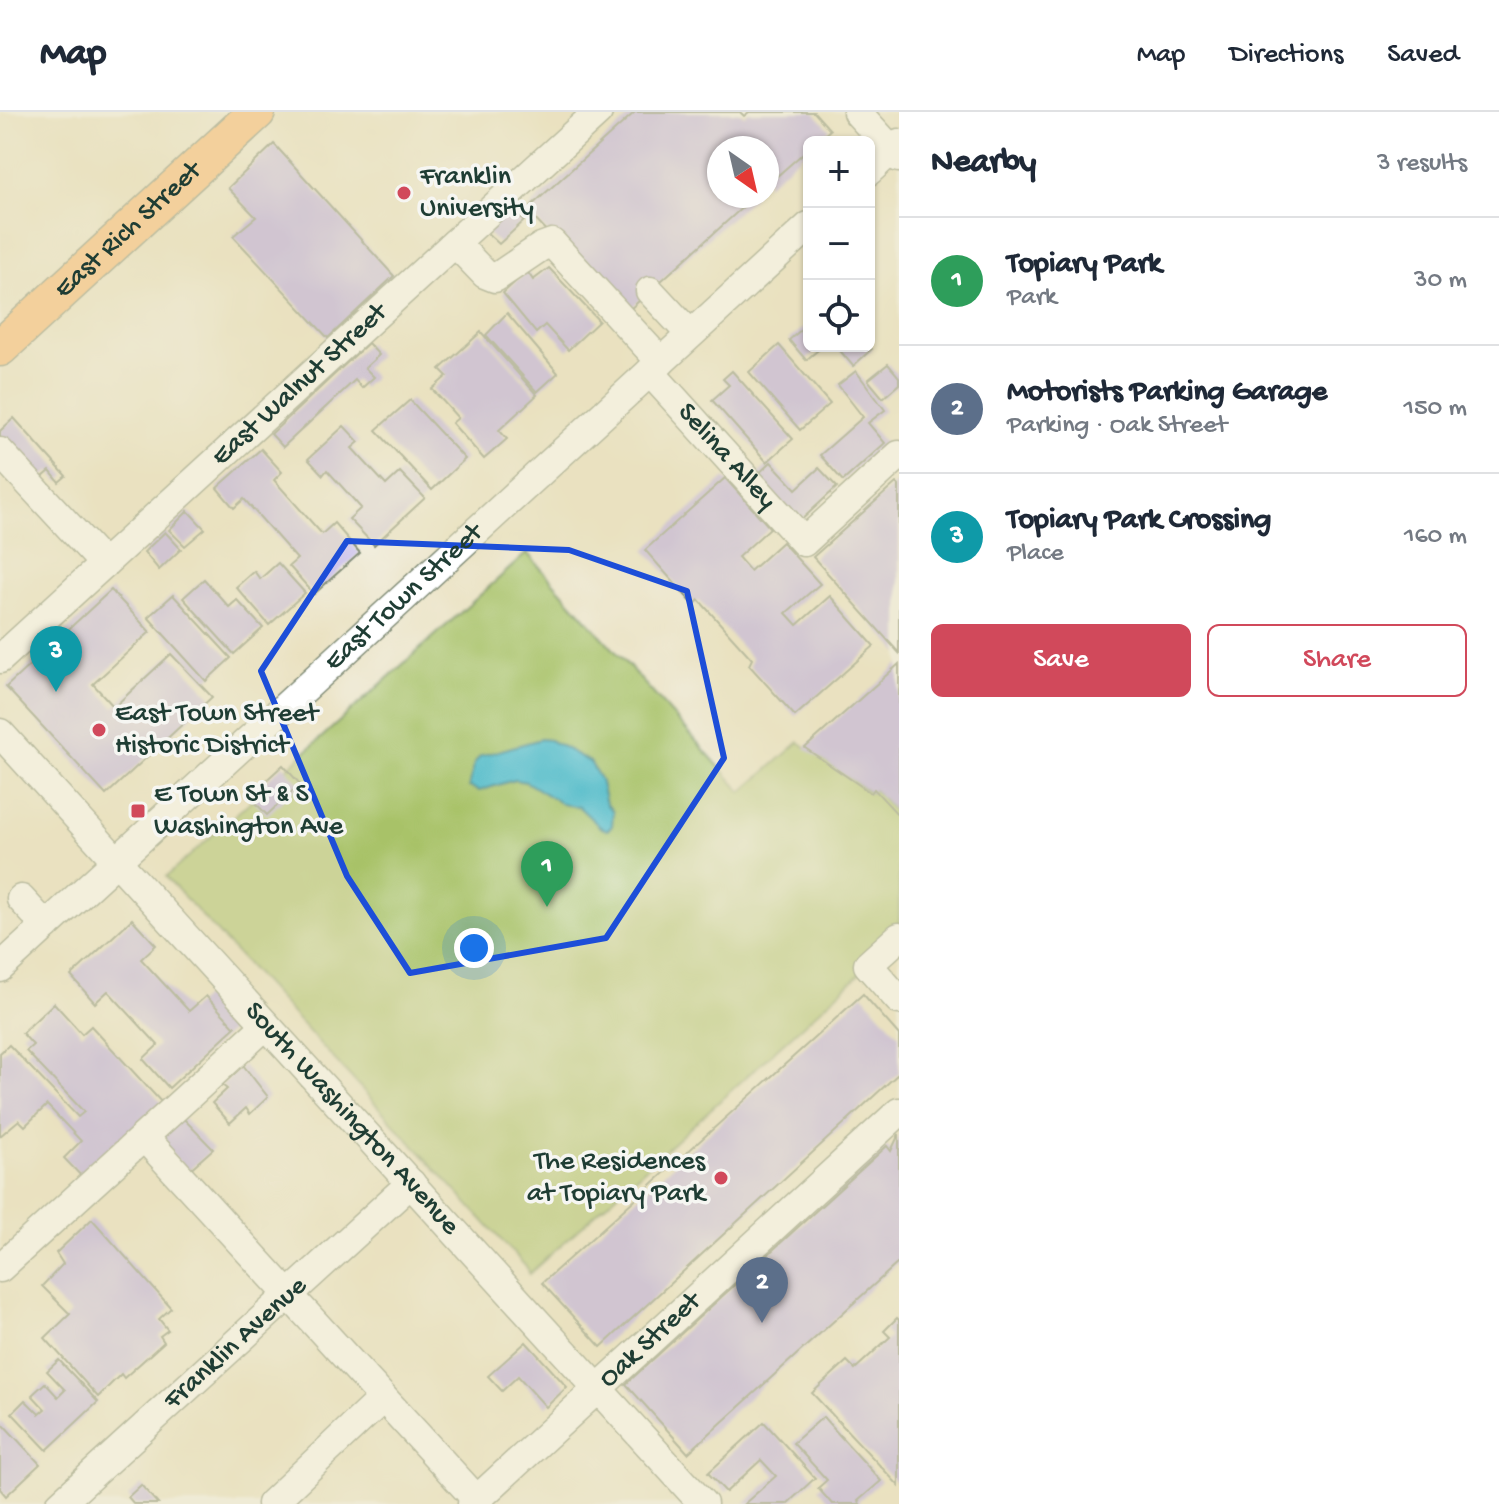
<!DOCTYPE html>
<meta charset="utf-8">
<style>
body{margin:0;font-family:"Gochi Hand",sans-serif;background:#f2f2f3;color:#1f2937}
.controls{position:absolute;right:24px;top:24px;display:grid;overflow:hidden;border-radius:12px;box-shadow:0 2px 6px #0004}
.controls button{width:72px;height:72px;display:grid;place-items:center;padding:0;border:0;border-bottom:2px solid #e0e1e3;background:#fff;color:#1f2937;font:40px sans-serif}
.compass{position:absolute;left:707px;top:24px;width:72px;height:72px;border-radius:50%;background:#fff;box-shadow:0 2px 6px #0004;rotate:146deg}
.you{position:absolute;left:474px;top:836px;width:28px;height:28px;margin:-20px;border:6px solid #fff;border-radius:50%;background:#1a73e8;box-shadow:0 0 0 12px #1a73e833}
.badge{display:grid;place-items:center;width:52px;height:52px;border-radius:50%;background:#d1495b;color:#fff;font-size:26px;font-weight:700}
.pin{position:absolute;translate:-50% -66px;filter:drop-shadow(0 2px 4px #0008)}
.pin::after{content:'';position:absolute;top:42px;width:28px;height:24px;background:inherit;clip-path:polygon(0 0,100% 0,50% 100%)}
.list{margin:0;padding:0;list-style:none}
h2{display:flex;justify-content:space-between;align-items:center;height:104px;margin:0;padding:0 32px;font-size:34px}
h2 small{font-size:26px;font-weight:400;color:#747a83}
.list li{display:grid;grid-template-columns:52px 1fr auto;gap:24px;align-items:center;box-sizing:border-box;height:128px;padding:0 32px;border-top:2px solid #e0e1e3}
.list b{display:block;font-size:30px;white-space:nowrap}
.list p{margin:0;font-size:26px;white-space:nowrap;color:#747a83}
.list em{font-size:26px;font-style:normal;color:#747a83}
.actions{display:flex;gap:16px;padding:24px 32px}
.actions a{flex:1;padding:18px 0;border:2px solid #d1495b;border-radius:12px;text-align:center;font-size:28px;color:#d1495b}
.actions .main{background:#d1495b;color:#fff}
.icon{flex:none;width:44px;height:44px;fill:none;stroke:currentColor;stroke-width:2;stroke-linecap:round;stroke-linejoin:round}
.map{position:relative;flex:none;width:899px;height:1392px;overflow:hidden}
header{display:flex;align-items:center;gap:48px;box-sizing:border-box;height:112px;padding:0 40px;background:#fff;border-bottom:2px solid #e0e1e3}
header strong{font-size:38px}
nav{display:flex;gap:44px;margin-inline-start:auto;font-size:28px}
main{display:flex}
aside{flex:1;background:#fff}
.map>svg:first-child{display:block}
</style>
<header>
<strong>Map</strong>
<nav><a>Map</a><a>Directions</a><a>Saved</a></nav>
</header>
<main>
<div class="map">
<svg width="899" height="1392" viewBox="0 0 899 1392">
<rect width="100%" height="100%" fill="#f6f6f2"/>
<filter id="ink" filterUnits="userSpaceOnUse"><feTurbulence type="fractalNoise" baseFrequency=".0125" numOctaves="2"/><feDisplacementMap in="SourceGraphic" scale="16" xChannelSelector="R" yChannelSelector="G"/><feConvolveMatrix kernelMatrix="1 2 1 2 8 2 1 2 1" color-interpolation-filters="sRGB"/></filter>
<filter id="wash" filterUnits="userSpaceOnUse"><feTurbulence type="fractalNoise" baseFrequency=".006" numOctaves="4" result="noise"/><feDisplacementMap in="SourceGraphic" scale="32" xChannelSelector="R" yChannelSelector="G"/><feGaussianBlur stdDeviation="1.8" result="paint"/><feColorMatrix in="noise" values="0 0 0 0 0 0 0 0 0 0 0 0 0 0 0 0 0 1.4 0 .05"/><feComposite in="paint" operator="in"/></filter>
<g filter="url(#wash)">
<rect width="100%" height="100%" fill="#eae1c0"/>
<polygon fill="#a8c268" stroke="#64804e" stroke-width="2" points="527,441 742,680 799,630 870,681 874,677 899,704 899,826 529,1162 528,1157 166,765"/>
<polygon fill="#4cb9c7" stroke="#367b7e" stroke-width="2" points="541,627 550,628 590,650 600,667 606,692 613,699 612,714 607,718 600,715 579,695 562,692 526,670 514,668 479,679 469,675 474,652 480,644"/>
<g id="blocks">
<g fill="#b3a3e7">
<polygon points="635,0 740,0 744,4 749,0 814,0 830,18 816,30 809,30 809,36 767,73 767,36 719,36 719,84 755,84 629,198 622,198 531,103 531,94"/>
<polygon points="274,32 394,164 328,226 233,124 256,105 228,76"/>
<polygon points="512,94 524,109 499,132 485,119"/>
<polygon points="549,156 599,209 568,238 545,213 536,221 503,181 527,159 533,168"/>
<polygon points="507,201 558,261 537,280 486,223"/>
<polygon points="809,211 809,234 823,234 806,248 789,228"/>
<polygon points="481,220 537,283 499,318 507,327 484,347 452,311 458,306 432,277 447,264 440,257"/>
<polygon points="368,231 379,243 365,256 374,265 362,276 355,268 283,335 271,322"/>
<polygon points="779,233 830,292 800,318 749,260"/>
<polygon points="836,234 869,234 872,237 853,254"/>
<polygon points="888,252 899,265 899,272 883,286 868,268"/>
<polygon points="732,259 793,327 767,350 712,288 729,273 723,267"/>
<polygon points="856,259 885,298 868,311 885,331 843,369 820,343 863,305 838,273"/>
<polygon points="410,288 465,347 432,378 376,318"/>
<polygon points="14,306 66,364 59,370 50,359 36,371 0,332 0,319"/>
<polygon points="344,314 359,330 352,336 386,373 400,360 425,386 374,433 349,407 361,396 327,358 323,363 308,347"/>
<polygon points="261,337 282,360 274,368 322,422 334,411 360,441 314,482 289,454 297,447 244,387 234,396 217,376"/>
<polygon points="771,350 796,377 819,356 837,375 799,410 756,364"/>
<polygon points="725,366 770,416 738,445 750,459 782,430 820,472 786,501 797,513 830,484 874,534 795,604 749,553 752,547 699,488 694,493 645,438"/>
<polygon points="896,371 899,374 899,541 813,445"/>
<polygon points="188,399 205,417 185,434 169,418"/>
<polygon points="165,420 181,437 159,458 144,440"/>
<polygon points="278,451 305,481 269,513 236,475 254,459 260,467"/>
<polygon points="204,467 229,495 237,488 263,516 234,542 183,486"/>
<polygon points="111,478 150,520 93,572 114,595 171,542 212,585 106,683 6,575"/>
<polygon points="173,483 231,546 206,569 148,505"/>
<polygon points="899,552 899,704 874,677 871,681 805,636"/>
<polygon points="283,653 300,672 267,703 249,684"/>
<polygon points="132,807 156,833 141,847 189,899 206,884 235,915 169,976 143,947 158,933 108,879 95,891 71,864"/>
<polygon points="863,882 899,923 899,961 601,1235 542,1171"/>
<polygon points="54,891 82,922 91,914 164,993 87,1070 64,1046 81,1029 47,993 25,1014 19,1008 0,1024 0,941 9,933 78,1005 84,1000 26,939 33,933 22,921"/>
<polygon points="243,953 268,985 250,1002 246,996 230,1011 212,991 227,977 222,973"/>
<polygon points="179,1002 213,1037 188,1059 156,1026"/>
<polygon points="899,1022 899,1150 688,1341 626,1272 887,1034 891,1039"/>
<polygon points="92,1107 171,1196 159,1207 168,1218 160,1224 164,1230 124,1266 121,1262 98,1285 45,1226 70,1202 42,1174 63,1152 56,1141"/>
<polygon points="897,1206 899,1208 899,1374 812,1281 847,1249 855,1257 890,1225 884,1219"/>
<polygon points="526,1230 567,1275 546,1295 518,1264 502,1279 488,1264"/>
<polygon points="59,1248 98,1290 47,1338 12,1301 25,1288 39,1302 45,1297 32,1283 45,1271 58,1285 65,1278 47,1259"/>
<polygon points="823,1305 881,1369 858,1389 860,1392 832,1392 818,1376 827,1368 793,1331"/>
<polygon points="0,1309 40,1352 6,1384 0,1377"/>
<polygon points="764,1310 815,1366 787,1392 744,1392 776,1364 761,1348 726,1380 708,1361"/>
<polygon points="141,1373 158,1392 134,1392 128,1385"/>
</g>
</g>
</g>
<g filter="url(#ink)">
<use href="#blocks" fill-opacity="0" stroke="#848f7a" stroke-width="2"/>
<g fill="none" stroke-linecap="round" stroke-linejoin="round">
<g stroke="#848f7a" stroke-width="31">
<g id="minor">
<polyline points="857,0 899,46"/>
<polyline points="869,59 899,31"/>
<polyline points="455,131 485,162 495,166 541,135 552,131 661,250"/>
<polyline points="650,179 690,222"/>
<path id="s1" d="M650,260L804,430L899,343"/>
<polyline points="0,340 104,452"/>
<path id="s2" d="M0,547L598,0"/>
<path id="s3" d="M0,621L703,1392"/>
<polyline points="21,787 46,814"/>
<polyline points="899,825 868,853 899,888"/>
<path id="s4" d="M0,856L809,114"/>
<polyline points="144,1025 477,1388"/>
<polyline points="0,1156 266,913"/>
<path id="s5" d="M60,1392L411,1071"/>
<polyline points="271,1392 383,1286"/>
<path id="s6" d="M472,1392L899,1000"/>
</g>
</g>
<g stroke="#848f7a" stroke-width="39">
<g id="major">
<path id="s7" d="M0,236L257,0"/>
</g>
</g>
<use href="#minor" stroke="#fff" stroke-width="28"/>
<use href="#major" stroke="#ffbb71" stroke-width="36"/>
</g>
</g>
<path d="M0 0H899V1392H0ZM347,429L569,438L687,479L724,646L606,826L410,861L347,764L261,559Z" fill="#eae1c0" fill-opacity=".55" fill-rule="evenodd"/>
<path fill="none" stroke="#1d4ed8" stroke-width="6" stroke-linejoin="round" d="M347,429L569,438L687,479L724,646L606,826L410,861L347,764L261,559Z"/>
<g fill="#d1495b" stroke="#f6f6f2" stroke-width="3">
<circle cx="404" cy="81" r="8"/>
<circle cx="99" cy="618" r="8"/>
<rect x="130" y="691" width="16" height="16" rx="4"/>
<circle cx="721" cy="1066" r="8"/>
</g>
<g text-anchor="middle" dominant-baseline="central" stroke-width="7" stroke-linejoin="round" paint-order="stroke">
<g font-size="28" fill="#1f3d34" stroke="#f6f6f2" text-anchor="start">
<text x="420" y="65">Franklin<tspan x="420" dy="32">University</tspan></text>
<text x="115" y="602">East Town Street<tspan x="115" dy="32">Historic District</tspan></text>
<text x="154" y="683">E Town St &amp; S<tspan x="154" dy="32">Washington Ave</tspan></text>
<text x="705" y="1050" text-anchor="end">The Residences<tspan x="705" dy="32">at Topiary Park</tspan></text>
</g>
<g font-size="28" fill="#1f3d34" stroke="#f6f6f2">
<text stroke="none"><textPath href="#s7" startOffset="174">East Rich Street</textPath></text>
<text stroke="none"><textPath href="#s2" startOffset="406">East Walnut Street</textPath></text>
<text stroke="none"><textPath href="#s1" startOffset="114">Selina Alley</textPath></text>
<text stroke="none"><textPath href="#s4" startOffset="548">East Town Street</textPath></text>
<text stroke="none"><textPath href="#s3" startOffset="522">South Washington Avenue</textPath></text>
<text stroke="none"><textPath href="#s6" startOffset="242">Oak Street</textPath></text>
<text stroke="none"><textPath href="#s5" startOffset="238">Franklin Avenue</textPath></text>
</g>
</g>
</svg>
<div class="controls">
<button>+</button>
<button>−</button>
<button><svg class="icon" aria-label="locate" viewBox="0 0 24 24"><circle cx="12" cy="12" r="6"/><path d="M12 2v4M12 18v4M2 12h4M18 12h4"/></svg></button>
</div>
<svg class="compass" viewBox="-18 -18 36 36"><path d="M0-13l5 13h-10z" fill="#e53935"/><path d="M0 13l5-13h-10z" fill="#747a83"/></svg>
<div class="you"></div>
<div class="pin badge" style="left:547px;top:795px;background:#2e9e5b">1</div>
<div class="pin badge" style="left:762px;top:1211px;background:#5c6f8a">2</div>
<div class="pin badge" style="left:56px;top:580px;background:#0f9aa8">3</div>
</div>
<aside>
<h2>Nearby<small>3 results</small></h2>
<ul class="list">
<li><span class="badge" style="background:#2e9e5b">1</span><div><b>Topiary Park</b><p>Park</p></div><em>30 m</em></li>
<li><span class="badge" style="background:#5c6f8a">2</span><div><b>Motorists Parking Garage</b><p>Parking · Oak Street</p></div><em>150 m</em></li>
<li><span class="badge" style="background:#0f9aa8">3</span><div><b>Topiary Park Crossing</b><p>Place</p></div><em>160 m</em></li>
</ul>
<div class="actions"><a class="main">Save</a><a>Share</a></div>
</aside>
</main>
